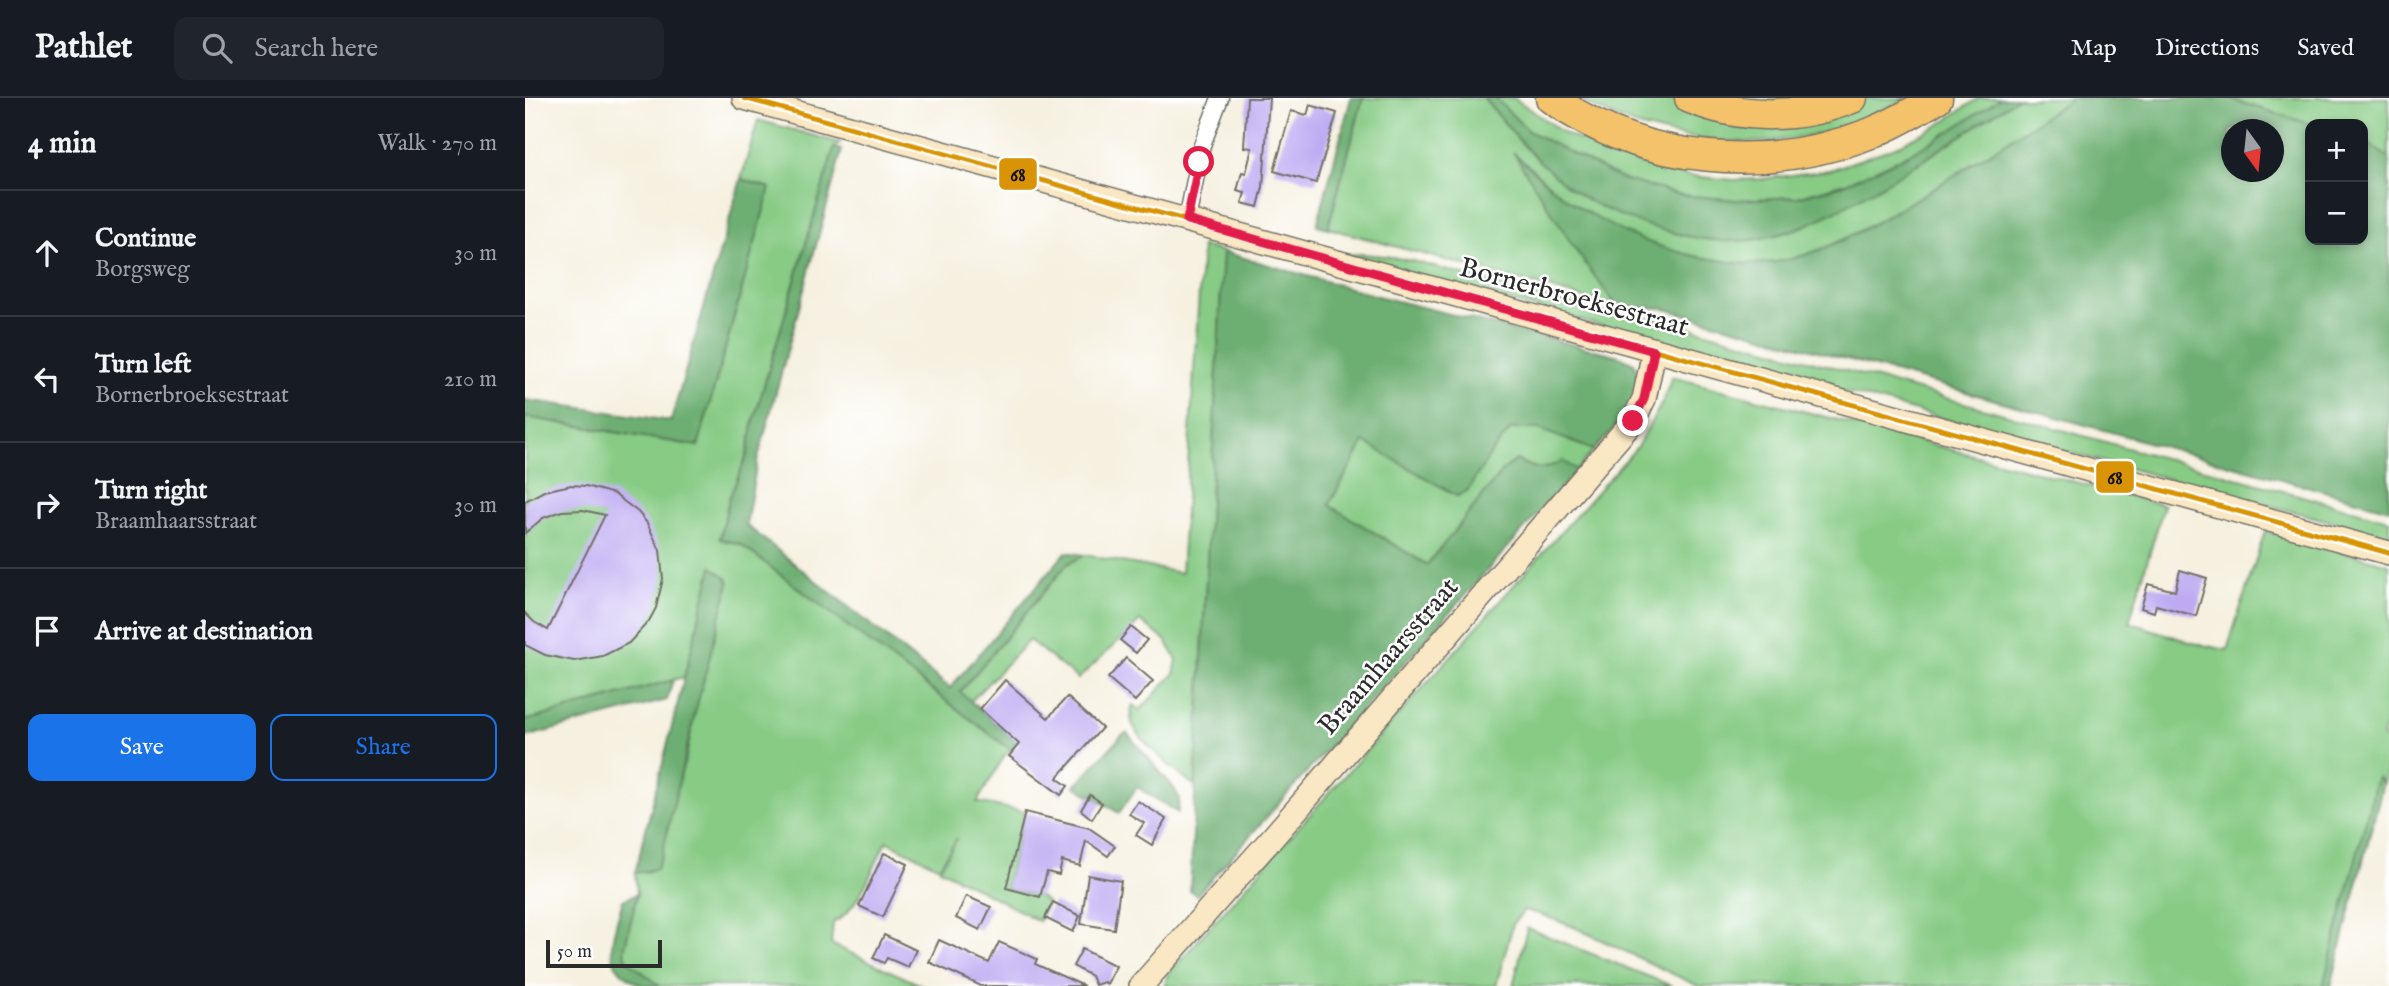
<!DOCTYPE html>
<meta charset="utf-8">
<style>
body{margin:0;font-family:"IM FELL English",serif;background:#20242c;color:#f1f3f6}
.controls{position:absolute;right:21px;top:21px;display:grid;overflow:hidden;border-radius:14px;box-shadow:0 4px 10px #0003}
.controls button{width:63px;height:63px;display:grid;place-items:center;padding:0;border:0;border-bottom:2px solid #363941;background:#171b24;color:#f1f3f6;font:35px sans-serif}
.compass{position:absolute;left:1696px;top:21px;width:63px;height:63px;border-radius:50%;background:#171b24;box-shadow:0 4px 10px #0003;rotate:165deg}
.scale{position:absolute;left:21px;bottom:18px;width:116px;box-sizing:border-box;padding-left:7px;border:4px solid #2b2b2b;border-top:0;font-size:19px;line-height:24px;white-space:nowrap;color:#2b2b2b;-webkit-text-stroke:5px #fff;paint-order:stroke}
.stop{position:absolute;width:21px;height:21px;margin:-16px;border:5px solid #e11d48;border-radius:50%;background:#fff}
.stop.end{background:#e11d48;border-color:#fff;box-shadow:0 2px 7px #0008}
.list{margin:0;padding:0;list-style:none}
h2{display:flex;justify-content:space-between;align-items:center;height:91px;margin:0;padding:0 28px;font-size:30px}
h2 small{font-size:23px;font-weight:400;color:#9ea1a6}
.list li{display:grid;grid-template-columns:46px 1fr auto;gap:21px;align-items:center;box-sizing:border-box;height:126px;padding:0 28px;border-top:2px solid #363941}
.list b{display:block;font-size:26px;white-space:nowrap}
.list p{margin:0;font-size:23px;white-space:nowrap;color:#9ea1a6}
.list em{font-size:23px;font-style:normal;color:#9ea1a6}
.actions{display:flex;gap:14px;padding:21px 28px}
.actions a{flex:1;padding:16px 0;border:2px solid #1a73e8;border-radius:14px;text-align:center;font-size:24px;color:#1a73e8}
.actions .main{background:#1a73e8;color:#fff}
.icon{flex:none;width:38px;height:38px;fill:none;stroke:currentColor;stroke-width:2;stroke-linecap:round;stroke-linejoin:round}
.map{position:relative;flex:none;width:1864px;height:888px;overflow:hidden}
header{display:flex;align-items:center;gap:42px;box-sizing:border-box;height:98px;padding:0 35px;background:#171b24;border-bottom:2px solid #363941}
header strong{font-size:33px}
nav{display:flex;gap:38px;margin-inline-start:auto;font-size:24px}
.search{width:490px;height:63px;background:#20242c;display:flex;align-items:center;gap:18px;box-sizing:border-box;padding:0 24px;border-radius:14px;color:#9ea1a6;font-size:26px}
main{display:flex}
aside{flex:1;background:#171b24}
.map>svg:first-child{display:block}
</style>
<header>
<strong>Pathlet</strong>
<div class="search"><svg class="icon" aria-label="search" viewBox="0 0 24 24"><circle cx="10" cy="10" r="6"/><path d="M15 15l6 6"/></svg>Search here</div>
<nav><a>Map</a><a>Directions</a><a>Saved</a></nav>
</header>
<main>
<aside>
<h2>4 min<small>Walk · 270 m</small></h2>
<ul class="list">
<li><svg class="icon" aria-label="ahead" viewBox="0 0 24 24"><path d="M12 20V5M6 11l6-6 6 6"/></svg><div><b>Continue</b><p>Borgsweg</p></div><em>30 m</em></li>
<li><svg class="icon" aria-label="left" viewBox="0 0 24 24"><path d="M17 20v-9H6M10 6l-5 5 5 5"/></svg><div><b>Turn left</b><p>Bornerbroeksestraat</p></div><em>210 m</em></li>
<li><svg class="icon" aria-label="right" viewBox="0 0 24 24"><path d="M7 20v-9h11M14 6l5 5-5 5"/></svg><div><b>Turn right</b><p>Braamhaarsstraat</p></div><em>30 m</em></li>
<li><svg class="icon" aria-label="arrive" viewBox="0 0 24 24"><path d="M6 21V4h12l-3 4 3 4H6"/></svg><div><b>Arrive at destination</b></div></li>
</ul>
<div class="actions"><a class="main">Save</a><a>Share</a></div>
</aside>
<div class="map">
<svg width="1864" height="888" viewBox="0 0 1864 888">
<rect width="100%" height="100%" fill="#fff"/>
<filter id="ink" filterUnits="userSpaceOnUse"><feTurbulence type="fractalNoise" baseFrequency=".0143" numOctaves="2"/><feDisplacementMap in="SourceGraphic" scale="14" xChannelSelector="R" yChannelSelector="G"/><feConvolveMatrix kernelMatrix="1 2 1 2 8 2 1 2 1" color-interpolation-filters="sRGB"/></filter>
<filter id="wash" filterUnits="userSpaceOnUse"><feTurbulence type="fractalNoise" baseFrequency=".00686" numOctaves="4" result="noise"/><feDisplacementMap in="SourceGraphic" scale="28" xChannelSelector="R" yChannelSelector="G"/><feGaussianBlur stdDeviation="1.57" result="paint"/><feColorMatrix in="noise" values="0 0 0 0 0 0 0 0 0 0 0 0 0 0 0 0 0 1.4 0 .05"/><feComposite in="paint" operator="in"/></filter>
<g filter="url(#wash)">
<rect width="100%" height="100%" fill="#f5f0df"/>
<g fill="#87cb85" stroke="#597b58" stroke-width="2">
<path d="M838,0H959C979,25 999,51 1024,71C1082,118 1156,148 1231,142L1395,65L1493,0H1547C1493,37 1439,73 1382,106C1341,130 1300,155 1252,164C1197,174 1112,146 1065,117C1037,101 1015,77 991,57L1050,151L1092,209L803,130Z"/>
<polygon points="970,0 989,0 1040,36 1115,66 1164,78 1209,82 1237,81 1305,72 1368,50 1414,27 1454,0 1476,0 1422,36 1336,80 1272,99 1211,102 1157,97 1096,81 1003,33"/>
<path d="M1051,0H1148L1153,3L1383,0C1360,10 1337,22 1314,30C1255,50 1184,47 1124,31C1099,25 1074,12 1051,0Z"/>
<polygon points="1701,0 1864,0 1864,60 1838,42 1838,26 1786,26"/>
<path d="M233,22L315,45L309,50L229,322L222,357L204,401L195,441L215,446L486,652L480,657L452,704L500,714L481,790L515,799L522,804L514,823L415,771L432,740L414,769L361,743C349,768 333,813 308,825L306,846L398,888H135L102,862L99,852L112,796L110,775L125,773L161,660L169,619L188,470L159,579L0,623V319L173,348L245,90L216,81Z"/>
<path d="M677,148L698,154L670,688C653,676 615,644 607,625C605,620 606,614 607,609L608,607L615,612L649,576L652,562L641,543L615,523L553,581L504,542L446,603L434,595L542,466L560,457L656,475Z"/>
<polygon points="836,156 860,158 888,163 1090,218 1134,221 1864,422 1864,439 1591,367 814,157"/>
<polygon points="1147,279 1639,407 1604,524 1668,545 1702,552 1740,433 1864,466 1864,614 1857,639 1864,642 1864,664 1799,888 1173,888 1049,829 1014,816 999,812 988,826 971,888 640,888 642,877 1112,349 1137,305"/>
<polygon points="986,331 1014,331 1069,352 1052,372 1025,369 1009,371 940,422 903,467 804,407 839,343 932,398 942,393 968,352"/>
<polygon points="1002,830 1147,888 988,888"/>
</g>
<g fill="#6daf72" stroke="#4c6d4e" stroke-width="2" fill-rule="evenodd">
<polygon points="826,0 838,0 803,130 792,127"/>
<path d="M959,0H970L1003,33L1096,81L1157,97L1211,102L1272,99L1315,88L1375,61L1422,35L1476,0H1493C1445,32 1396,65 1345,94C1318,109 1290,126 1259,135C1244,139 1228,143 1212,143C1167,145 1089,121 1052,95C1015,69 987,34 959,0Z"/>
<path d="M1547,0H1701L1786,26L1785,142H1838V42L1864,60V411L1137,210L1092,209L1050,151L988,54C1042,108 1096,141 1170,158C1197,163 1223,168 1250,164C1298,157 1340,131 1381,107C1438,73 1492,37 1547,0ZM1706,32H1748V74H1706Z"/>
<polygon points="309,50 317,52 232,364 221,427 425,590 541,454 560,457 542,466 435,594 491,643 486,652 215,446 195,441 204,401 222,357 229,322"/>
<polygon points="216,81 245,90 173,348 0,319 0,302 146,323"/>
<path d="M698,154L856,199L1094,258L1109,265C1123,301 1091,328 1069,352L1014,331H986L968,352L942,393L932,398L839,344L804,407L902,467L978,372L991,362C1011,372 1017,374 1037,363L1052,372L672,797L665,793Z"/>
<polygon points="187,469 202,480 204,485 169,619 137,757 131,771 110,775"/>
<polygon points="148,582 142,602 0,639 0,623"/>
<polygon points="602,635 649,690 654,700 653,715 612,689 594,715 550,688 597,637"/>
<polygon points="1852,679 1858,685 1806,888 1798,888"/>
<path d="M112,796L99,853L102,862L135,888C116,888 114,888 99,876C76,859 92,825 98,802Z"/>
</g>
<g id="blocks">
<g fill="#bdaaf2">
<polygon points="722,0 744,0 738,89 733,109 717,105 720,95 712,93 717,74 721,75 727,50 719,49"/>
<polygon points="785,7 812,15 791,85 749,73 766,13 782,17"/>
<polygon points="46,387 61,388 89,396 113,414 122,425 135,452 138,481 131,510 124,523 104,545 78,558 49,563 20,557 0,547 0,515 9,524 23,532 80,417 58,412 37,413 18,420 0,435 0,403 19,393"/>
<polygon points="1655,472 1682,480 1671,518 1631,507 1629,514 1616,510 1623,486 1650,493"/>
<polygon points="606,529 622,542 611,555 595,542"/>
<polygon points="601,560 628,583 610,603 583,580"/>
<polygon points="480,582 523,620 542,599 577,630 532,680 543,688 536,697 484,658 494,646 455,611"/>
<polygon points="565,697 577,705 567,721 556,712"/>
<polygon points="613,703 641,721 627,747 611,737 619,725 604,716"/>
<polygon points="500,714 564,730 590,748 583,758 561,743 555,768 537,763 534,777 522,774 515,799 481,790"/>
<polygon points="359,755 383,766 358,819 334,808"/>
<polygon points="563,777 596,783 589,831 556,826"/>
<polygon points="441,798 466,809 455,832 431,820"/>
<polygon points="528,804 555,818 548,834 520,820"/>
<polygon points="359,837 391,852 383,869 362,860 359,865 348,860"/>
<polygon points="414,842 464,865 474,844 512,861 510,866 559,888 456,888 404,864"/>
<polygon points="557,851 591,868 582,886 579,884 570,887 566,878 548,868"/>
</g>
</g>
</g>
<g filter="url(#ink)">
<use href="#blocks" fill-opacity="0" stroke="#72706a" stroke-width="2"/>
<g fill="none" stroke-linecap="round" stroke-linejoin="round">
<g stroke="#72706a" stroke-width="19">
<polyline id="street" points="662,122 677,47 695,0"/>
</g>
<g stroke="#72706a" stroke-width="26">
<g id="secondary">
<polyline points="219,0 1864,455"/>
<polyline points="616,888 748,739 1108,323 1119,301 1129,253"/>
</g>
</g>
<g stroke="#72706a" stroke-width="33">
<g id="highway">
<path d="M1026,0C1118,66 1241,76 1346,35C1368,26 1391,13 1412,0"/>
<path d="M1165,0C1218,22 1274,21 1327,0"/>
</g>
</g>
<use href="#street" stroke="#fff" stroke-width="16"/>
<use href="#secondary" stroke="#fae7c3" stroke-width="23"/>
<use href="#highway" stroke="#f3c26a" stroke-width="30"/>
<g stroke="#fff" stroke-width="10">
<polyline id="bus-1" points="219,0 1864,455"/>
</g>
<use href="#bus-1" stroke="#d89406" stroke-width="5"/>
</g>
</g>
<g fill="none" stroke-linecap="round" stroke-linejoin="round" filter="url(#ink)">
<polyline stroke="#e11d48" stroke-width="9" points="674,64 662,122 1129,253 1119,301 1108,323"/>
</g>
<g text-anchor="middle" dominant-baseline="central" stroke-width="5" stroke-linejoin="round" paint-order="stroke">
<g font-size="28" fill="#2b2b2b" stroke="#fff">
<text transform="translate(1049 200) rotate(15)">Bornerbroeksestraat</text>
<text transform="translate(864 559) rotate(-49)">Braamhaarsstraat</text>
</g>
</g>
<g stroke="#fff" stroke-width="2.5">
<rect x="473" y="59" width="40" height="34" rx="7" fill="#d89406"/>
<rect x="1570" y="362" width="40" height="34" rx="7" fill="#d89406"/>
</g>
<g font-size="19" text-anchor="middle" font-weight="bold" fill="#111">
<text x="493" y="83">68</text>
<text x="1590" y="386">68</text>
</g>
</svg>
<div class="controls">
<button>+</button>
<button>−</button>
</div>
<svg class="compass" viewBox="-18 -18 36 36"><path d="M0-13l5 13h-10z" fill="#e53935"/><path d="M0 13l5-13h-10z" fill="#9ea1a6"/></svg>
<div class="scale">50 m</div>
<div class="stop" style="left:674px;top:64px"></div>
<div class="stop end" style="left:1108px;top:323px"></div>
</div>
</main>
